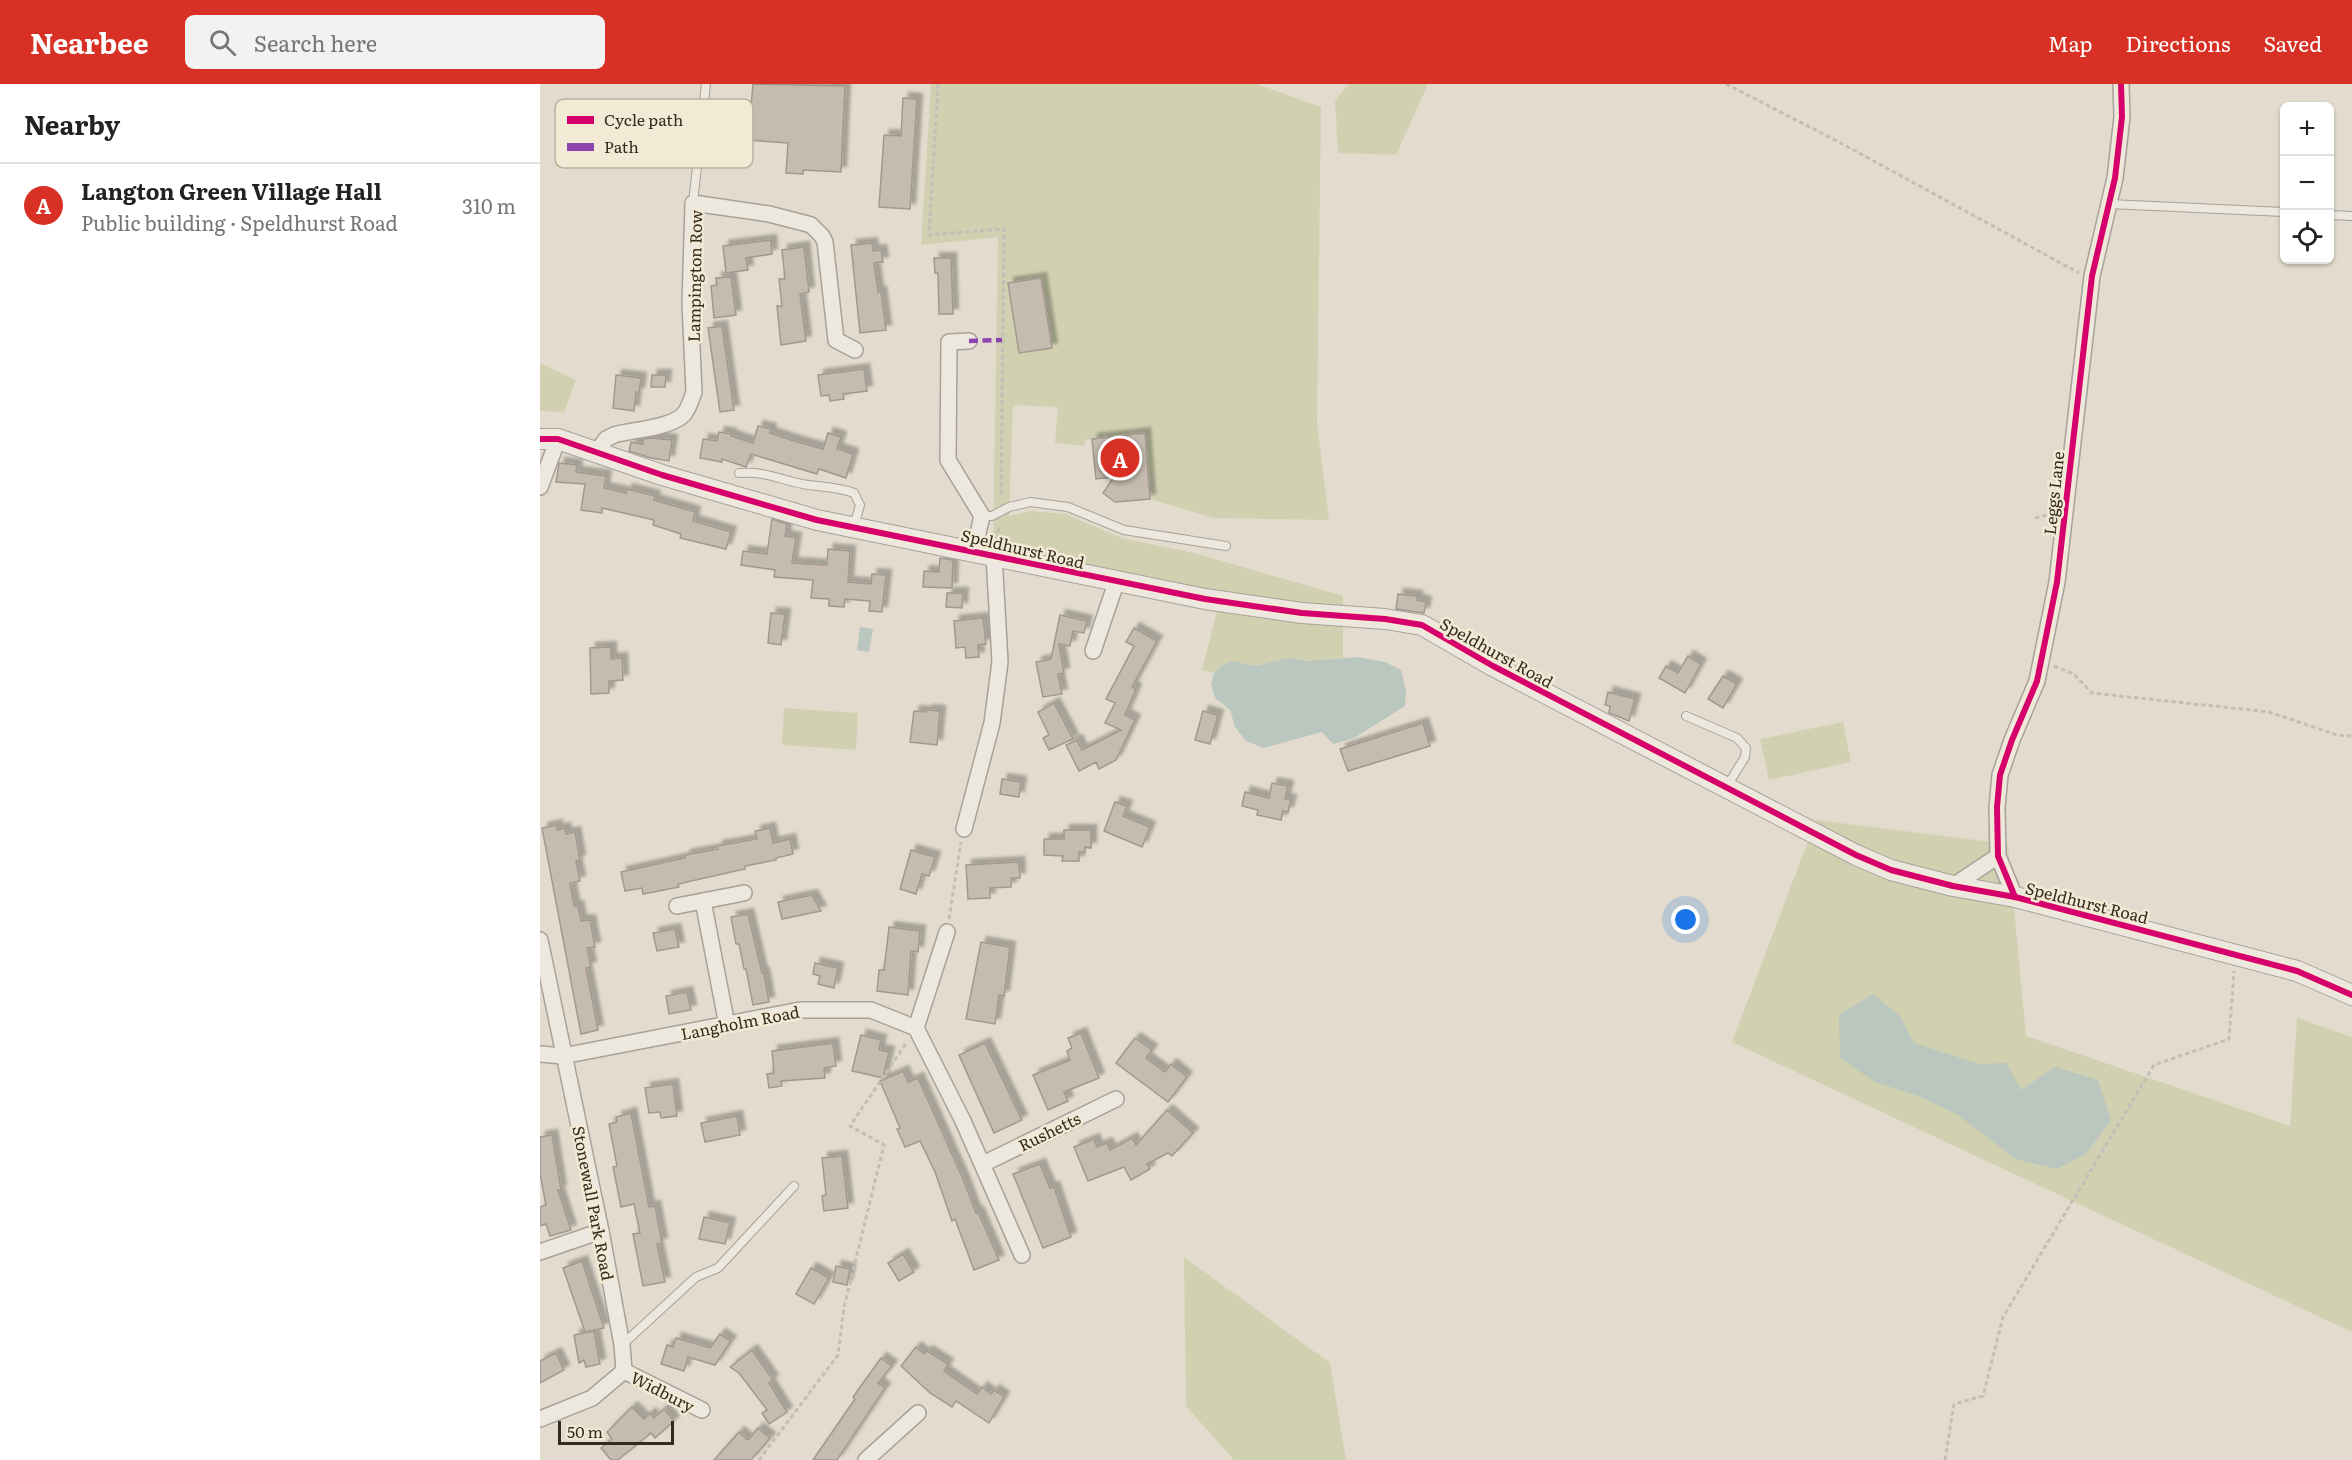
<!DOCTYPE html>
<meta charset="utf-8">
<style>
body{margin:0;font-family:Literata,serif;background:#f2f2f2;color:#222}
.controls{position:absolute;right:18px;top:18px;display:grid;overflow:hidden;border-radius:9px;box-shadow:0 2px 4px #0004}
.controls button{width:54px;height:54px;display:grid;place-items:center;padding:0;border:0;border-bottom:2px solid #e0e0e0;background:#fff;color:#222;font:30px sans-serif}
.scale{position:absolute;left:18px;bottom:15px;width:116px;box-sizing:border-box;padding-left:6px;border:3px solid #362a20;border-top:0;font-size:16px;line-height:21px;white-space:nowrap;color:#362a20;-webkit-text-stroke:4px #f3ead5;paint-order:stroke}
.you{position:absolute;left:1146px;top:836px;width:21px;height:21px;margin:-15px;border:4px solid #fff;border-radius:50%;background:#1a73e8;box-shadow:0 0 0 9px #1a73e833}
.badge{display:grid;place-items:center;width:39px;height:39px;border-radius:50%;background:#d93025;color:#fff;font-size:20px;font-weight:700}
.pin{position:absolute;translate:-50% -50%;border:3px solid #fff;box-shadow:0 2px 6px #0006}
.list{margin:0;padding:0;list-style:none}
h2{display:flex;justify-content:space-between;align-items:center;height:78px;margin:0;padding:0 24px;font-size:26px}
h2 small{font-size:20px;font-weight:400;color:#767676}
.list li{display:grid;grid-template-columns:39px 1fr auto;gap:18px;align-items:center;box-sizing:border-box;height:84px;padding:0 24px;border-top:2px solid #e0e0e0}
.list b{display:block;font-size:22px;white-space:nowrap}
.list p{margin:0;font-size:20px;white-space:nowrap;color:#767676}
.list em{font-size:20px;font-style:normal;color:#767676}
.icon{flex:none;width:33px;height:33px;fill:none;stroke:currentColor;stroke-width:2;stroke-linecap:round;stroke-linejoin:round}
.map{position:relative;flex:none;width:1812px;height:1376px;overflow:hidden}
header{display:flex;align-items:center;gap:36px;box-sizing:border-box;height:84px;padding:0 30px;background:#d93025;color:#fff}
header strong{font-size:28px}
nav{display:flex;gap:33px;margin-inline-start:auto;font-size:21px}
.search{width:420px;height:54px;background:#f2f2f2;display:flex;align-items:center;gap:15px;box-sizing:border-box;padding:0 21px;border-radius:9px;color:#767676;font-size:22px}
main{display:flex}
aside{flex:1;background:#fff}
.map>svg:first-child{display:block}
</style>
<header>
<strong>Nearbee</strong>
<div class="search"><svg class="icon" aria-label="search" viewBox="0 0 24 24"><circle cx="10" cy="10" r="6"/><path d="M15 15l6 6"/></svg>Search here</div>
<nav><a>Map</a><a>Directions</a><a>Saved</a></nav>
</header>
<main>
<aside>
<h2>Nearby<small></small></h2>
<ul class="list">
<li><span class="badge">A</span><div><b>Langton Green Village Hall</b><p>Public building · Speldhurst Road</p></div><em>310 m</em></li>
</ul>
</aside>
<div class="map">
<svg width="1812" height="1376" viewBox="0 0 1812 1376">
<defs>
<filter id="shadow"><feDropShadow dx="5.5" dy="-5.5" stdDeviation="1.5" flood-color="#0004"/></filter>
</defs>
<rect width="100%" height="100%" fill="#e3dcce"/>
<g fill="#d1d1b2" fill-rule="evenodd">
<path d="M391,0H717L781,23L777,338L789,436L673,434L610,415L604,350L545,356V362L515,359L518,323L473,321L469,432L490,427L526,430L582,454L658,470L803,512V574L767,577L748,574L716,582L692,577L680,582L674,589L662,586L682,508L579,491L453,459L458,153L381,161ZM501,194L512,264L479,269L468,199Z"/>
<polygon points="809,0 888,0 856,71 798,69 795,17"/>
<polygon points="0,279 36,296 24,328 0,327"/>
<polygon points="244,624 318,629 316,666 242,661"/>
<polygon points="1303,638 1311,678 1229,696 1220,655"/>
<polygon points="1276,736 1468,760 1486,952 1750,1042 1757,934 1812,953 1812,1248 1192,958"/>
<polygon points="644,1173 790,1279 806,1376 694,1376 646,1322"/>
</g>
<g fill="#b9c7be">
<polygon points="320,543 333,545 329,568 317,566"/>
<polygon points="818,573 845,578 861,586 866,606 865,622 814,654 793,660 782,648 724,664 706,657 695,643 690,626 675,614 671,600 674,589 680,582 692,577 716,582 748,574 767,577"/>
<polygon points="1333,910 1360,932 1374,959 1439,980 1466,979 1481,1006 1515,983 1558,996 1571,1036 1546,1070 1517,1085 1476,1075 1418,1031 1381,1013 1335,998 1300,974 1299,931"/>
</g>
<g fill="#c6bbaf" stroke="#a3988e" stroke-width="1.5" filter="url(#shadow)">
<polygon points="213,0 305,2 301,88 263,86 263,90 246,89 248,59 208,56"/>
<polygon points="363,14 377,15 370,125 339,123 344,51 361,52"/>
<polygon points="231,156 232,170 206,174 208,186 186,189 183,162"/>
<polygon points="332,159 333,167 341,166 343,178 334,179 338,208 341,208 346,246 320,249 311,161"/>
<polygon points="264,163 269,208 260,210 266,257 241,261 237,222 242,222 239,195 245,195 242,166"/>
<polygon points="394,174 411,174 413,230 399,230 398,189 395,189"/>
<polygon points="191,193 196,231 174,234 171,202 177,201 176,194"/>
<polygon points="501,194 512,264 479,269 468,199"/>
<polygon points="182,242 194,326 180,328 168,244"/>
<polygon points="324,285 327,307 303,310 304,315 290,317 289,311 281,312 278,291"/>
<polygon points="76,291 101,294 99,309 96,308 94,327 73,324"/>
<polygon points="112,291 126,291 125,303 111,303"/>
<polygon points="218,342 231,345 230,349 251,356 283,365 288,349 301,353 297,365 313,370 306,394 279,385 277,390 211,370 206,383 182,375 182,378 160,374 163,355 177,357 179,348 191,350 191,352 213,359"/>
<polygon points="605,349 610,415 575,418 563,409 574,393 556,395 552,355"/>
<polygon points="112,354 132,356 129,377 111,374 89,367 91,358 103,360 103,355"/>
<polygon points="19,379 37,381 36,388 66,392 64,404 86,409 87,405 115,412 114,416 155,428 153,437 191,448 186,465 140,454 141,450 113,441 114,436 62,424 62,429 41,426 45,400 16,398"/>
<polygon points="232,435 247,440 245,452 256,454 252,479 287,481 288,465 310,467 308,498 331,500 332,490 346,491 342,528 329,527 330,517 305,515 304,523 289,522 289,515 271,514 273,496 234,493 235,486 201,481 203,467 227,470"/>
<polygon points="400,474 413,476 412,504 383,503 384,487 399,488"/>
<polygon points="407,509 423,509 422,524 406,523"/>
<polygon points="858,510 877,512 877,516 886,518 884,529 856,525"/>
<polygon points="231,529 245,530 241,561 228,559"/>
<polygon points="520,531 547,537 544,549 533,547 530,562 519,560 524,589 518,590 522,610 503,613 496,578 511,575"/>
<polygon points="443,534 446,560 438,561 439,573 426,574 425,563 416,564 414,537"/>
<polygon points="594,544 617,557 592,603 596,605 585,631 595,636 576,676 559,685 556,678 539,687 526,661 537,656 542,666 581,646 565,639 575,619 566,615 594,562 586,558"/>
<polygon points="71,563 71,575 82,574 83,596 69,597 69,609 51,610 50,564"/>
<polygon points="1148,572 1161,580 1145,609 1119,594 1126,582 1138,589"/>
<polygon points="1183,592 1197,600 1183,624 1168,615"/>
<polygon points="1068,608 1095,615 1089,637 1069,629 1070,622 1065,621"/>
<polygon points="514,619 533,655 509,666 503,654 509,651 498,628"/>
<polygon points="387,626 400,627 397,661 370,658 374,627 386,628"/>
<polygon points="663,627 678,631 670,660 655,656"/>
<polygon points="883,639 890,662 808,687 800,665"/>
<polygon points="462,695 481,698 479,713 460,710"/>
<polygon points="732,699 748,702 745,715 751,716 748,728 743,727 741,736 717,731 718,726 702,722 705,708 729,714"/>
<polygon points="575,718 587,722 583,732 610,743 602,763 564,747"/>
<polygon points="17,741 17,746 25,744 26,750 35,748 40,776 36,777 40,797 30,799 34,822 38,822 41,837 50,836 55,863 47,864 51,883 46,884 58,946 41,950 2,744"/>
<polygon points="230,744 233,759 250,755 253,770 236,774 236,776 205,782 205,785 138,800 139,803 103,810 102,804 85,807 81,788 145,774 145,771 178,765 177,762 217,755 215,747"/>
<polygon points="524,746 551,746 551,764 545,763 545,768 539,768 539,777 522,777 523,772 504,771 504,755 524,755"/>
<polygon points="371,766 395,773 389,792 382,790 376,810 360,805"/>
<polygon points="479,778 480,794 471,794 471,803 450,804 450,814 428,815 426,781"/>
<polygon points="272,811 281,827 242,835 238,818"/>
<polygon points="208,830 222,889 224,889 229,918 213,921 206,885 204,885 199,860 196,860 191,833"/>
<polygon points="349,843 380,847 378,868 371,867 368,911 337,907 339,886 344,886"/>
<polygon points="135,845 139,863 117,867 113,849"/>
<polygon points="441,858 470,863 464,912 459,911 455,940 426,935"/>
<polygon points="275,879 298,884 294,904 278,900 280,892 273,890"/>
<polygon points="147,908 151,926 129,930 126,912"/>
<polygon points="541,949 559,994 524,1008 528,1017 508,1026 493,991 530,976 527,967 532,964 528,954"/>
<polygon points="321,951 341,956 339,966 349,968 343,994 312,987"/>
<polygon points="595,954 612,966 606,974 625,988 631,980 647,993 628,1018 576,979"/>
<polygon points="293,959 296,982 284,984 285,994 241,997 242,1002 229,1004 227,990 234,989 232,967"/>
<polygon points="445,959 482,1036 454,1049 419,971"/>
<polygon points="363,987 368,998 378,994 423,1095 436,1129 438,1128 459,1176 434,1186 415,1135 412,1137 395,1088 380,1057 365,1063 357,1045 360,1044 340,997"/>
<polygon points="133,1000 137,1032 121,1034 120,1028 109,1029 105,1004"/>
<polygon points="627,1026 653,1049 632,1072 628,1069 607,1080 610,1085 591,1096 584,1083 548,1097 534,1063 554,1055 557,1063 567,1059 570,1066 592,1054 596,1061"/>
<polygon points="91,1029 109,1123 115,1122 122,1159 117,1160 125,1198 103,1202 93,1150 100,1149 94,1120 81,1123 73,1083 77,1082 69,1040 77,1038 76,1033"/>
<polygon points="197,1032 200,1051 165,1058 161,1039"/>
<polygon points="12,1051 21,1106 18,1106 31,1146 10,1152 6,1140 0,1142 0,1123 6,1121 0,1090 0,1053"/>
<polygon points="302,1072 308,1124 284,1127 282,1112 286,1111 282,1074"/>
<polygon points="500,1080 510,1104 514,1103 531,1153 503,1164 473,1090"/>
<polygon points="164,1133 190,1139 185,1160 159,1155"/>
<polygon points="363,1170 374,1188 359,1197 348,1179"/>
<polygon points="42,1177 64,1244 45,1248 23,1184"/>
<polygon points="296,1182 310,1185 307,1201 293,1198"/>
<polygon points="271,1184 289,1194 274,1220 256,1210"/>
<polygon points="54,1247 60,1280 46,1283 44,1276 39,1279 34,1251"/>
<polygon points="180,1250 191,1257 175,1281 148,1273 144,1287 121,1280 127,1261 133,1263 136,1254 170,1264"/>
<polygon points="376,1263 384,1270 387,1267 408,1280 404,1287 437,1310 442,1303 451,1310 454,1306 464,1313 449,1339 416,1317 412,1323 390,1309 361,1282"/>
<polygon points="212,1266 233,1296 229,1299 247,1328 229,1340 222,1329 227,1326 199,1289 190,1283"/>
<polygon points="16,1269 24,1286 0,1299 0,1277"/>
<polygon points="341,1274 352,1282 338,1299 345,1304 297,1376 273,1376 315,1315 313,1313"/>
<polygon points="92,1323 104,1335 110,1329 114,1334 124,1325 134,1337 115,1354 111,1349 78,1376 71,1376 61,1364 72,1355 67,1348"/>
<polygon points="218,1344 230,1354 211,1376 174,1376 199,1348 208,1356"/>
</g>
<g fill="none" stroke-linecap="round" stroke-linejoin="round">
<g stroke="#a8a197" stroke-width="10">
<g id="service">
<polyline points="160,64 189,66"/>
<polyline points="153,119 166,0"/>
<polyline points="1569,120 1744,128"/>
<polyline points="1790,131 1812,132"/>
<path d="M199,389C228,387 242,397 268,401C284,403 299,403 314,409L320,421L314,442"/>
<polyline points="442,432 452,432 469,423 490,418 528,423 584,446 686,462"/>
<polyline points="1146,632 1197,654 1206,664 1205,673 1187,702"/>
<polyline points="82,1261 156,1193 178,1184 254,1102"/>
</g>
</g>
<g stroke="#a8a197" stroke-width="18">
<g id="minor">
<polyline points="429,257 409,258 408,376 442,432 434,466"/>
<path d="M57,368L66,355L74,351C91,346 132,344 144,330C149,324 151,316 154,308L150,220L153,119L229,130L264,139L271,141L282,152L285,158L296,256L315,266"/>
<polyline points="0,403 18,355"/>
<polyline points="553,567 576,499"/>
<polyline points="424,745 452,639 460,578 454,471"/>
<polyline points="1413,802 1458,772"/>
<polyline points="1475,813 1458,772 1457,723 1460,691 1472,656 1497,597 1517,498 1552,192 1575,94 1582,33 1581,0"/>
<polyline points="163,817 187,941"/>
<polyline points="137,822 204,809"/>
<polyline points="0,856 61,1147 82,1261 84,1287 52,1314 0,1335"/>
<polyline points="376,944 407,848"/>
<polyline points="0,970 23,972 260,926 331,926 376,944 423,1037 482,1171"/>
<polyline points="443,1080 576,1015"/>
<polyline points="0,1168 61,1147"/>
<polyline points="84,1287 162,1326"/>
<polyline points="326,1376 378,1329"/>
</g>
</g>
<g stroke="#a8a197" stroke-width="22">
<polyline id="tertiary" points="0,355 18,355 122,391 277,436 665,515 762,529 845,535 882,541 953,582 1316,771 1351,786 1413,802 1475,813 1757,887 1812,911"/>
</g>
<g stroke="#c3beb6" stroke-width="3" stroke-dasharray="4.5 3" stroke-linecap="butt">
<polyline points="398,0 389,151 464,145 461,414"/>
<polyline points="1186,0 1297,57 1539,189"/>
<polyline points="1495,434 1511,430"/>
<polyline points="457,456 459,441"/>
<polyline points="1514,582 1534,590 1552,609 1729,628 1797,651 1812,652"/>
<polyline points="409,835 421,758"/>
<polyline points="219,1376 298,1271 304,1223 344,1061 310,1042 367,958"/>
<polyline points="1405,1376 1414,1320 1443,1312 1463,1233 1614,981 1689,955 1694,887"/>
</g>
<use href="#service" stroke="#ece7df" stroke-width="8"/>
<use href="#minor" stroke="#ece7df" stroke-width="15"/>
<use href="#tertiary" stroke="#ece7df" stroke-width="20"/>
<polyline stroke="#8e44ad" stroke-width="4.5" stroke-dasharray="9 4.5" stroke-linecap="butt" points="429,257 462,256"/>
<g stroke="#f3ead5" stroke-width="10">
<g id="cycleway">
<polyline points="0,355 18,355 122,391 277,436 665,515 762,529 845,535 882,541 953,582 1316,771 1351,786 1413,802 1475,813 1757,887 1812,911"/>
<polyline points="1475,813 1458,772 1457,723 1460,691 1472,656 1497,597 1517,498 1552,192 1575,94 1582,33 1581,0"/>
</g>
</g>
<use href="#cycleway" stroke="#d6006c" stroke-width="6"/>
</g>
<g text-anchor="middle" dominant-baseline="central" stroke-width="5" stroke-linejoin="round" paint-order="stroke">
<g font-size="16" fill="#362a20" stroke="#f3ead5">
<text transform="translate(154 192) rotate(-89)">Lampington Row</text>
<text transform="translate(1513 409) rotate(-84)">Leggs Lane</text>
<text transform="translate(483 464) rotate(13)">Speldhurst Road</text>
<text transform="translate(957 568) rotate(29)">Speldhurst Road</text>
<text transform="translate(1547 818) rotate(14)">Speldhurst Road</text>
<text transform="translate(200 938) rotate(-11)">Langholm Road</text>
<text transform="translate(509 1047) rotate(-26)">Rushetts</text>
<text transform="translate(54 1119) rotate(79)">Stonewall Park Road</text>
<text transform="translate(123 1307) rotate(27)">Widbury</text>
</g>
</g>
<rect x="15" y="15" width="198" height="69" rx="9" fill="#f3ead5" stroke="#bab09f" stroke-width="1.5"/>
<rect x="27" y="32" width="27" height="8" fill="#d6006c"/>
<rect x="27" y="59" width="27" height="8" fill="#8e44ad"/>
<g font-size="16" fill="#362a20">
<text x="64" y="42">Cycle path</text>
<text x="64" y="69">Path</text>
</g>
</svg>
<div class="controls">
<button>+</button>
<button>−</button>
<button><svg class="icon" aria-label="locate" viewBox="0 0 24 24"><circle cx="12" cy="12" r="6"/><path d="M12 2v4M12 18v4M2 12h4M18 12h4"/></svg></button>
</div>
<div class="scale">50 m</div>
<div class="you"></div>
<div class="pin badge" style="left:580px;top:374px">A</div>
</div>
</main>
